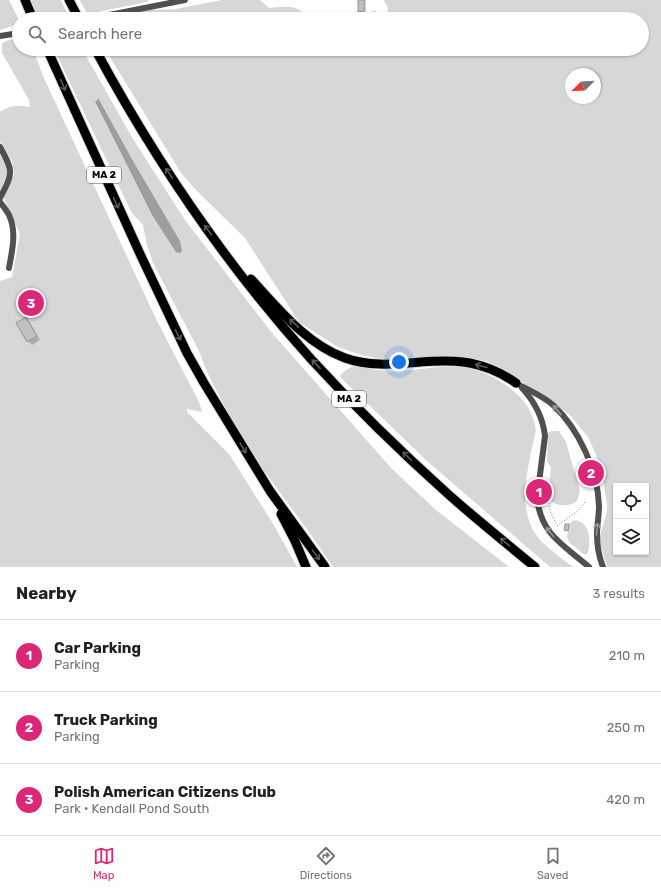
<!DOCTYPE html>
<meta charset="utf-8">
<style>
body{margin:0;font-family:Rubik,sans-serif;background:#f2f2f2;color:#202124}
.controls{position:absolute;right:12px;bottom:12px;display:grid;overflow:hidden;border-radius:0px;box-shadow:0 1px 3px #0004}
.controls button{width:36px;height:36px;display:grid;place-items:center;padding:0;border:0;border-bottom:1px solid #e0e0e0;background:#fff;color:#202124;font:20px sans-serif}
.compass{position:absolute;left:565px;top:68px;width:36px;height:36px;border-radius:50%;background:#fff;box-shadow:0 1px 3px #0004;rotate:246deg}
.you{position:absolute;left:399px;top:362px;width:14px;height:14px;margin:-10px;border:3px solid #fff;border-radius:50%;background:#1a73e8;box-shadow:0 0 0 6px #1a73e833}
.badge{display:grid;place-items:center;width:26px;height:26px;border-radius:50%;background:#db2777;color:#fff;font-size:13px;font-weight:700}
.pin{position:absolute;translate:-50% -50%;border:2px solid #fff;box-shadow:0 1px 4px #0006}
.list{margin:0;padding:0;list-style:none}
h2{display:flex;justify-content:space-between;align-items:center;height:52px;margin:0;padding:0 16px;font-size:17px}
h2 small{font-size:13px;font-weight:400;color:#757577}
.list li{display:grid;grid-template-columns:26px 1fr auto;gap:12px;align-items:center;box-sizing:border-box;height:72px;padding:0 16px;border-top:1px solid #e0e0e0}
.list b{display:block;font-size:15px;white-space:nowrap}
.list p{margin:0;font-size:13px;white-space:nowrap;color:#757577}
.list em{font-size:13px;font-style:normal;color:#757577}
.icon{flex:none;width:22px;height:22px;fill:none;stroke:currentColor;stroke-width:2;stroke-linecap:round;stroke-linejoin:round}
.map{position:relative;flex:none;width:661px;height:567px;overflow:hidden}
.search{position:absolute;background:#fff;box-shadow:0 1px 3px #0004;left:12px;right:12px;top:12px;height:44px;display:flex;align-items:center;gap:10px;box-sizing:border-box;padding:0 14px;border-radius:22px;color:#757577;font-size:15px}
.sheet{height:268px;background:#fff}
nav{display:flex;justify-content:space-around;align-items:center;box-sizing:border-box;height:56px;border-top:1px solid #e0e0e0;background:#fff;font-size:11px;color:#757577}
nav a{display:grid;justify-items:center;gap:2px}
nav .on{color:#db2777}
.map>svg:first-child{display:block}
</style>
<div class="map">
<svg width="661" height="567" viewBox="0 0 661 567">
<rect width="100%" height="100%" fill="#fff"/>
<g fill="#d7d7d7" fill-rule="evenodd">
<polygon points="0,0 9,0 19,20 19,24 0,30"/>
<polygon points="29,0 61,0 69,17 54,19 38,19"/>
<polygon points="80,0 149,0 147,2 87,14"/>
<path d="M222,0H260L269,8C286,7 297,3 309,19H105L150,10L176,9Z"/>
<path d="M384,0H661V567H607L599,539L607,512V505L602,472L596,455L588,437L569,414L509,373L486,361L460,357L382,359L361,355L338,347L319,335L299,322L245,238L196,190L181,173L105,49H642V19H386L388,8ZM571,74H595V98H571ZM616,486H646V552H616Z"/>
<path d="M19,39V49H33L43,76L156,319L199,402L202,412L187,409V412L229,454L272,522L297,567H0V281L12,277L20,234L3,197L14,175L12,161L0,141V112C12,105 16,105 30,107L29,100L2,53V43L9,40Z"/>
<path d="M54,49H82L133,139L185,220L272,333L392,469L436,510L509,567H333L309,532L259,464L229,415L207,372L199,351L153,263L147,245L143,225L132,213L126,201ZM100,100L132,159L180,241L181,252L152,215L95,103Z"/>
<polygon points="0,154 6,166 8,174 0,191"/>
<path d="M354,366C366,368 379,371 391,371C441,370 466,355 511,389C525,400 533,412 536,430C529,465 513,512 542,542C551,551 563,559 573,567H550L427,461L342,379L340,376C344,371 348,368 354,366Z"/>
<path d="M551,431H559L566,442L580,491L577,501C568,508 556,506 548,499L551,467L547,462C548,452 547,442 548,433Z"/>
<path d="M574,520C590,521 591,541 588,553L585,555L582,553L569,542L567,537L569,524Z"/>
</g>
<polygon fill="#9e9e9e" points="99,99 132,159 180,241 182,251 180,253 176,252 152,215 95,102 97,100"/>
<g fill="#0003">
<polygon points="359,0 365,0 366,1 366,14 376,13 378,16 379,19 363,19 362,14 359,11"/>
<polygon points="25,318 30,323 40,340 32,345 28,341"/>
</g>
<g fill="#c0c0c0" stroke="#949494">
<polygon points="358,0 364,0 364,11 358,12"/>
<polygon points="376,12 377,19 361,18 361,14 364,14 364,13"/>
<polygon points="26,317 37,336 27,342 16,323"/>
<polygon points="565,524 569,524 568,531 564,530"/>
</g>
<g fill="none" stroke-linecap="round" stroke-linejoin="round">
<g stroke="#dbdbdb" stroke-width="11">
<g id="highway">
<polyline points="25,0 33,19"/>
<polyline points="69,0 79,19"/>
<polyline points="47,49 141,256 187,353 204,383 270,491 325,567"/>
<path d="M95,49C155,160 226,265 311,359C354,406 400,451 448,494C476,519 506,543 535,567"/>
<path d="M251,279C278,308 306,344 345,358C384,372 424,357 463,362C481,364 501,372 516,383"/>
<polyline points="281,514 295,541 306,567"/>
</g>
</g>
<g stroke="#727272" stroke-width="1" stroke-dasharray="1 2" stroke-linecap="butt">
<polyline points="548,500 551,513 557,525"/>
<polyline points="557,526 579,510 586,501"/>
</g>
<g stroke="#505050" stroke-width="6">
<polyline points="89,19 185,0"/>
<polyline points="0,36 19,33"/>
<path d="M0,147C14,172 13,173 0,198"/>
<path d="M0,202C3,206 7,211 9,215C17,232 12,251 9,268"/>
<path d="M516,383C528,390 543,396 553,405C579,429 598,471 599,506C599,516 597,525 597,534C597,545 599,557 603,567"/>
<path d="M522,388C535,402 543,418 545,436L537,498C541,535 564,545 589,567"/>
</g>
<use href="#highway" stroke="#000" stroke-width="9"/>
</g>
<defs><path id="oneway-shaft" d="M-6 0H5M1.5-3L5.5 0L1.5 3" fill="none" stroke-width="1.6" stroke-linecap="round" stroke-linejoin="round"/></defs>
<g stroke="#595959">
<use href="#oneway-shaft" transform="translate(63 85) rotate(66)"/>
<use href="#oneway-shaft" transform="translate(169 173) rotate(-124)"/>
<use href="#oneway-shaft" transform="translate(116 203) rotate(66)"/>
<use href="#oneway-shaft" transform="translate(208 230) rotate(-126)"/>
<use href="#oneway-shaft" transform="translate(294 323) rotate(-136)"/>
<use href="#oneway-shaft" transform="translate(178 335) rotate(63)"/>
<use href="#oneway-shaft" transform="translate(316 364) rotate(-133)"/>
<use href="#oneway-shaft" transform="translate(481 366) rotate(-165)"/>
<use href="#oneway-shaft" transform="translate(243 448) rotate(59)"/>
<use href="#oneway-shaft" transform="translate(407 456) rotate(-136)"/>
<use href="#oneway-shaft" transform="translate(505 542) rotate(-140)"/>
<use href="#oneway-shaft" transform="translate(316 555) rotate(54)"/>
</g>
<g stroke="#969696">
<use href="#oneway-shaft" transform="translate(557 410) rotate(-131)"/>
<use href="#oneway-shaft" transform="translate(597 529) rotate(-85)"/>
<use href="#oneway-shaft" transform="translate(550 532) rotate(-129)"/>
</g>
<g text-anchor="middle" dominant-baseline="central" stroke-width="3" stroke-linejoin="round" paint-order="stroke">
<g fill="#fff" stroke="#4c4c4c" stroke-width="1">
<rect x="87" y="167" width="34" height="16" rx="3"/>
<rect x="332" y="391" width="34" height="16" rx="3"/>
</g>
<g font-size="10" font-weight="bold" fill="#000">
<text x="104" y="175">MA 2</text>
<text x="349" y="399">MA 2</text>
</g>
</g>
</svg>
<div class="controls">
<button><svg class="icon" aria-label="locate" viewBox="0 0 24 24"><circle cx="12" cy="12" r="6"/><path d="M12 2v4M12 18v4M2 12h4M18 12h4"/></svg></button>
<button><svg class="icon" aria-label="layers" viewBox="0 0 24 24"><path d="M12 4l9 5-9 5-9-5zM3 14l9 5 9-5"/></svg></button>
</div>
<svg class="compass" viewBox="-18 -18 36 36"><path d="M0-13l5 13h-10z" fill="#e53935"/><path d="M0 13l5-13h-10z" fill="#757577"/></svg>
<div class="you"></div>
<div class="pin badge" style="left:539px;top:492px">1</div>
<div class="pin badge" style="left:591px;top:473px">2</div>
<div class="pin badge" style="left:31px;top:303px">3</div>
<div class="search"><svg class="icon" aria-label="search" viewBox="0 0 24 24"><circle cx="10" cy="10" r="6"/><path d="M15 15l6 6"/></svg>Search here</div>
</div>
<section class="sheet">
<h2>Nearby<small>3 results</small></h2>
<ul class="list">
<li><span class="badge">1</span><div><b>Car Parking</b><p>Parking</p></div><em>210 m</em></li>
<li><span class="badge">2</span><div><b>Truck Parking</b><p>Parking</p></div><em>250 m</em></li>
<li><span class="badge">3</span><div><b>Polish American Citizens Club</b><p>Park · Kendall Pond South</p></div><em>420 m</em></li>
</ul>
</section>
<nav>
<a class="on"><svg class="icon" aria-label="map" viewBox="0 0 24 24"><path d="M3 6l6-2 6 2 6-2v14l-6 2-6-2-6 2zM9 4v14M15 6v14"/></svg>Map</a>
<a><svg class="icon" aria-label="directions" viewBox="0 0 24 24"><path d="M12 3l9 9-9 9-9-9zM9 14v-3h6M13 9l2 2-2 2"/></svg>Directions</a>
<a><svg class="icon" aria-label="saved" viewBox="0 0 24 24"><path d="M7 4h10v16l-5-4-5 4z"/></svg>Saved</a>
</nav>
